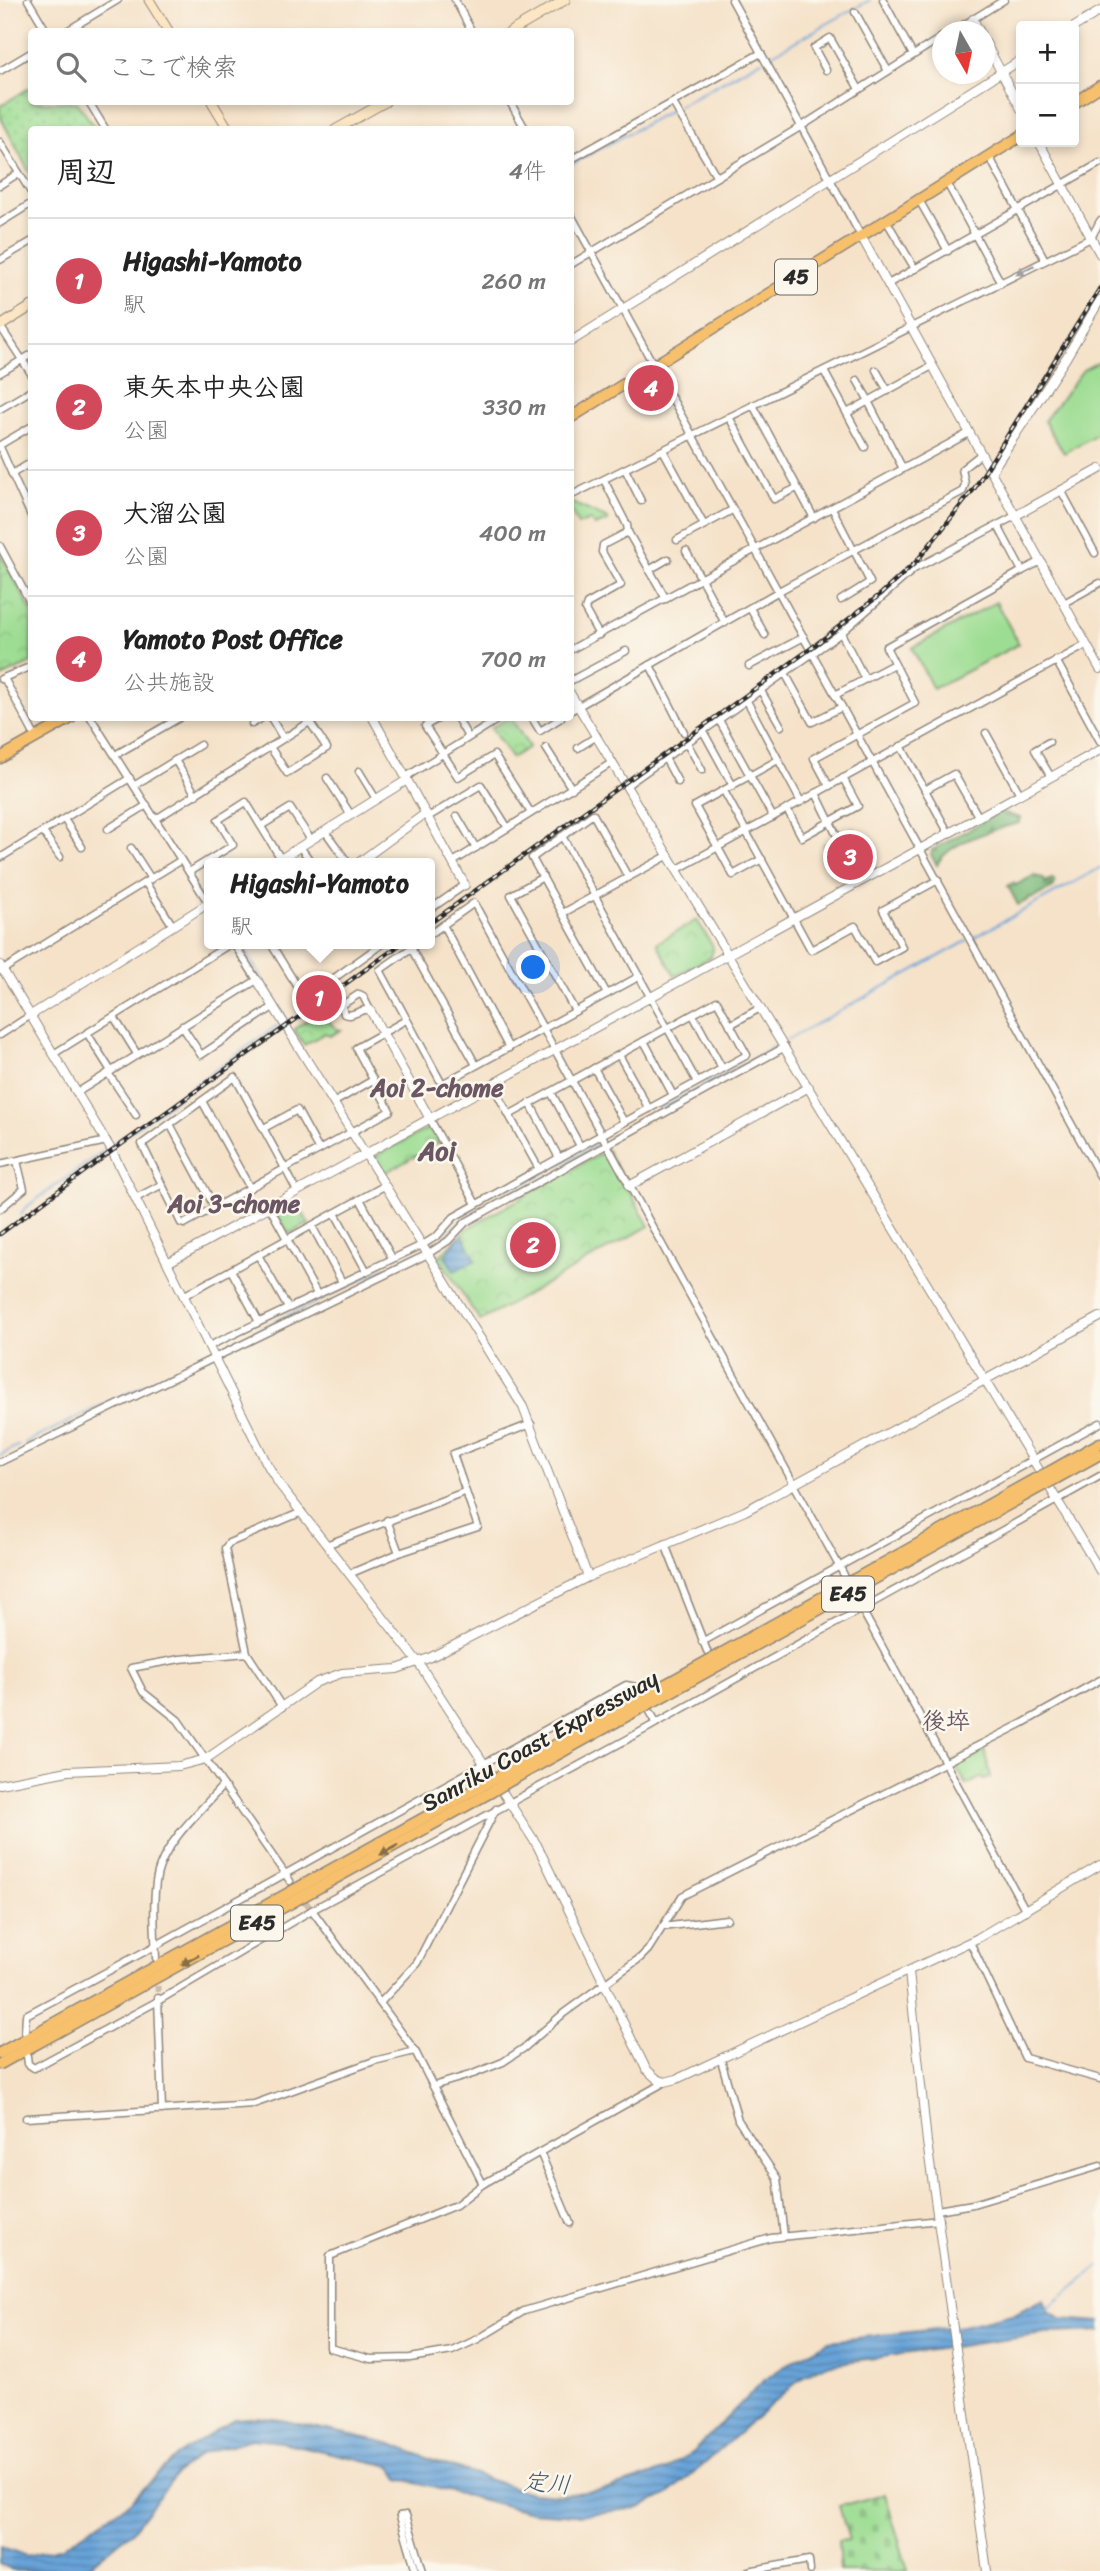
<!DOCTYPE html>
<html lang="ja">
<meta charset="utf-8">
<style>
body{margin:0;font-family:Sriracha,"Klee One",sans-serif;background:#f6f6f6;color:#222}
.controls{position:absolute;right:21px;top:21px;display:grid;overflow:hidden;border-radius:7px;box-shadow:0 4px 10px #0003}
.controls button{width:63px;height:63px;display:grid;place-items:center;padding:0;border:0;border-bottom:2px solid #e0e0e0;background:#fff;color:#222;font:35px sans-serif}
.compass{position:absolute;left:932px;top:21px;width:63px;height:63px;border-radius:50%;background:#fff;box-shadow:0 4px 10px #0003;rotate:171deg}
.you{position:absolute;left:534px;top:968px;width:24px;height:24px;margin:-18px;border:5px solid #fff;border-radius:50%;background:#1a73e8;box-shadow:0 0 0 10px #1a73e833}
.badge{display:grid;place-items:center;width:46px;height:46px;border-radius:50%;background:#d1495b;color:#fff;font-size:23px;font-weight:700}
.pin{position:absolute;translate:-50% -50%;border:4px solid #fff;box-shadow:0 2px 7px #0006}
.popup{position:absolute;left:204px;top:858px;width:231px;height:91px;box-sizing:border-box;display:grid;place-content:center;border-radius:7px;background:#fff;filter:drop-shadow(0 2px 5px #0005);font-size:23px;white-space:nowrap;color:#767676}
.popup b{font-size:26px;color:#222}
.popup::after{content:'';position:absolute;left:50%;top:100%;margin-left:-14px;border:14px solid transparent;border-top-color:#fff}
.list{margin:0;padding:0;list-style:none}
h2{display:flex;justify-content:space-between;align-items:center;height:91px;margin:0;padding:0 28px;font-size:30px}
h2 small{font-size:23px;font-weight:400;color:#767676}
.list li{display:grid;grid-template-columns:46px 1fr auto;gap:21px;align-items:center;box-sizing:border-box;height:126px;padding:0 28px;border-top:2px solid #e0e0e0}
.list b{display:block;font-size:26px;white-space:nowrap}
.list p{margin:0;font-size:23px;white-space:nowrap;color:#767676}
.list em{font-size:23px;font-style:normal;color:#767676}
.icon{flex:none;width:38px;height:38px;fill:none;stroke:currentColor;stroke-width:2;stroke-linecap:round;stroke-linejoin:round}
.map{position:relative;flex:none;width:1100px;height:2571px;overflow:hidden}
.search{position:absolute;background:#fff;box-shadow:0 4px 10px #0003;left:28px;top:28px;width:546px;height:77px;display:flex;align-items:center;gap:18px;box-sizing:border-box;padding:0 24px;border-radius:7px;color:#767676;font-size:26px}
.panel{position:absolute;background:#fff;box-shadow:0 4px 10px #0003;left:28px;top:126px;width:546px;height:595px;border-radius:7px}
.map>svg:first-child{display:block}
</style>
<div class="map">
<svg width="1100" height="2571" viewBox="0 0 1100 2571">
<defs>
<pattern id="grass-dots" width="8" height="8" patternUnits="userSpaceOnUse" patternTransform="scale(1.75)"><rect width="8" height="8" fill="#9ddd93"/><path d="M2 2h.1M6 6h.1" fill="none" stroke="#87be7f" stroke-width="1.8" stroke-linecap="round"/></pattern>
<pattern id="forest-firs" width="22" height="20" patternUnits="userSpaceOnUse" patternTransform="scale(1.75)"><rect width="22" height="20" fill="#7ebc7d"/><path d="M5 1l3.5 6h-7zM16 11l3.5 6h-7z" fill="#679967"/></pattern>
<pattern id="cemetery-stones" width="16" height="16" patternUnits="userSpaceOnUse" patternTransform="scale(1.75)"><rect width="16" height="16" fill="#9ddd93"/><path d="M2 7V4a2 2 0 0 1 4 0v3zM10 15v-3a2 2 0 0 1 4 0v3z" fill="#87be7f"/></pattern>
<pattern id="park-crowns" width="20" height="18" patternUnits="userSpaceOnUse" patternTransform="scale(1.75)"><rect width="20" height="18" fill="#9ddd93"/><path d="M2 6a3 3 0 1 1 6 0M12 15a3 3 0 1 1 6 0" fill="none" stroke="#87be7f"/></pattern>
<pattern id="water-rules" width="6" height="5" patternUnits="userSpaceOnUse" patternTransform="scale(1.75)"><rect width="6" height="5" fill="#67a3d8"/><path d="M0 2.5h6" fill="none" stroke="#5585af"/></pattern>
</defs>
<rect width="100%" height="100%" fill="#fbf7ec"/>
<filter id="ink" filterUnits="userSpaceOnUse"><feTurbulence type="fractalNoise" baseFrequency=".0143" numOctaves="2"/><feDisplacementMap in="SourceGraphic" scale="14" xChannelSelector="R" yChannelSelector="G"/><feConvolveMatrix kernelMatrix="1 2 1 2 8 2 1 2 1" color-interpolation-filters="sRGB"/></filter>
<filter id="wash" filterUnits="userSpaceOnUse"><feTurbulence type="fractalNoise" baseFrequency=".00686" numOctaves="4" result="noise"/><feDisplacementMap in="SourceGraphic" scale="28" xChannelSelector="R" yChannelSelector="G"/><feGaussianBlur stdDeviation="1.57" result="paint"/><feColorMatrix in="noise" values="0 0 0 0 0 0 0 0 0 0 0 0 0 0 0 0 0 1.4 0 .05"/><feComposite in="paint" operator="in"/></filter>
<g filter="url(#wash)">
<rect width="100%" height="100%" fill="#f5e2c9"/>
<polygon fill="url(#grass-dots)" stroke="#64845f" stroke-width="2" points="31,87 32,102 77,102 96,129 32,130 31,176 0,116 0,106"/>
<g fill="url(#forest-firs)" stroke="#547454" stroke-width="2">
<path d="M1000,812L1020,818L1019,823C996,829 947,842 937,865L931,855L932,850Z"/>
<polygon points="1033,876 1043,878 1045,882 1052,879 1055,881 1053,888 1018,905 1008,886 1013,883 1016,885"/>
</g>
<polygon fill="url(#cemetery-stones)" stroke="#64845f" stroke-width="2" points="885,2494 908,2571 840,2571 838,2541 849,2540 839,2506"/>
<g fill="url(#park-crowns)" stroke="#64845f" stroke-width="2">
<polygon points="570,502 608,519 608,521 594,526 590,520 578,525 571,511"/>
<polygon points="0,553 32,612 31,663 0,678"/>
<polygon points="508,718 511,718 529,747 511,758 491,728"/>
<polygon points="853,829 875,869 847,883 824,845"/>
<polygon points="697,920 713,947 711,957 675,976 657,943"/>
<path d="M325,1009C325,1019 333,1028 341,1030L330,1036L325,1033L304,1045L294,1029Z"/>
<polygon points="429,1128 439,1143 383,1174 374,1157"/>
<polygon points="607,1150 649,1226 480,1321 439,1257 466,1229"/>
<polygon points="296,1200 309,1224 291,1233 287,1232 277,1214 278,1210"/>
<polygon points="983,1746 991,1777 983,1779 982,1777 967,1785 953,1762"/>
</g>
<g fill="#9ddd93" stroke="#64845f" stroke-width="2">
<polygon points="1100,361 1100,432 1064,453 1044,421 1083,370"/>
<polygon points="996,602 1019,644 933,689 912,648"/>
</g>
<g fill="url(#water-rules)" stroke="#496782" stroke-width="2">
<polygon points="462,1233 476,1260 454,1271 445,1256"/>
<polygon points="1044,2299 1049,2313 1061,2319 1100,2322 1100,2331 1051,2333 825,2365 805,2375 669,2494 640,2508 578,2515 531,2512 399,2479 391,2466 281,2442 251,2439 202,2453 178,2472 133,2530 91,2564 73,2571 12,2571 0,2564 0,2546 26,2556 62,2547 130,2502 177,2456 234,2419 259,2417 281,2420 389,2443 437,2462 530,2493 560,2495 609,2489 666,2470 694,2451 763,2381 789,2363 829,2341 963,2326 1016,2313"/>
</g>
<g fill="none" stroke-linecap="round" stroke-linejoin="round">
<g stroke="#67a3d8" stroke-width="2">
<polyline points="767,57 870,0"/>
<polyline points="678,106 762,60"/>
<polyline points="570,165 673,109"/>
<polyline points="973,938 1100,868"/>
<polyline points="244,949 287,1020"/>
<polyline points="787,1040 967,941"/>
<polyline points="609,1138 774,1047"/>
<polyline points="114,1143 278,1025"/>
<polyline points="21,1215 25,1208 106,1149"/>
<polyline points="428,1247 442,1239 465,1217 600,1143"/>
<polyline points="216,1350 419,1252"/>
<polyline points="25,1443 206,1355"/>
<polyline points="0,1455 19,1445"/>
<polyline points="1047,2309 1100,2266"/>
</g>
</g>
</g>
<g filter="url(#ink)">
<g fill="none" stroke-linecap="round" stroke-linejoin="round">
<g stroke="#cdbda9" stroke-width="6" stroke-dasharray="6 3" stroke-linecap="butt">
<polyline points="707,1651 719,1677"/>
<polyline points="300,1895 312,1910"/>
<polyline points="157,1977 158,1996"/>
</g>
<g stroke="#90867a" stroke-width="9">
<g id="minor">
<polyline points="28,0 47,32"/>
<polyline points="455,0 472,32"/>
<polyline points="732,0 861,236"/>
<polyline points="883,0 913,55"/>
<polyline points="855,12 888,71"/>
<polyline points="65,32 118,0"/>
<polyline points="952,32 1004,0"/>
<polyline points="826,70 814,48 830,38 859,89"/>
<polyline points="0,71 32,52"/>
<polyline points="89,102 106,130"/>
<polyline points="510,102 526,130"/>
<polyline points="673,103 717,177"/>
<polyline points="0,142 32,194"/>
<polyline points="989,156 1045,260"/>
<polyline points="570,160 761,53"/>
<polyline points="947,183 1001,283"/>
<polyline points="0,185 19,173"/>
<polyline points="919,200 948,251"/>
<polyline points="570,213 1100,1176"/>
<polyline points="886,220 915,269"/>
<polyline points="0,223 32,203"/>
<polyline points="0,260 32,241"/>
<polyline points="570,265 802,126 942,37"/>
<polyline points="888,284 1100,163"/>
<polyline points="0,326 32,375"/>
<polyline points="876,370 888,391"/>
<polyline points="824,371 865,447"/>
<polyline points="0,373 32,354"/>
<polyline points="857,380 869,401"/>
<polyline points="868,401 903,469"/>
<polyline points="753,405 814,518"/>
<polyline points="0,409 32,390"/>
<polyline points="847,413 932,366"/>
<polyline points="729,417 774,499 797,488"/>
<polyline points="0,445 32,426"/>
<polyline points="0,447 12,474 32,462"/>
<polyline points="663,450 704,525"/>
<polyline points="625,469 641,501"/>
<polyline points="12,474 32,518"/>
<polyline points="604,480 627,525 628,532 666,599"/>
<polyline points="1061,490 1095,553"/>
<polyline points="570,496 1091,238 1100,221"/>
<polyline points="832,508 870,582 841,600"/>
<polyline points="998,526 1022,571 1041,561"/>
<polyline points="677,540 732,510"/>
<polyline points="0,546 32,606"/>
<polyline points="686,551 725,623"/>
<polyline points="649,570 668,559"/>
<polyline points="1064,603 1100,583"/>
<polyline points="750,608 765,635"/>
<polyline points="841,633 865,679"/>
<polyline points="599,635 585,610 587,604 621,585 602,552 603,545 628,532"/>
<polyline points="570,650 969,433"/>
<polyline points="1056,660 1100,741"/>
<polyline points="650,665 684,732"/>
<polyline points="749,666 804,637"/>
<polyline points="785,673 812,722 842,707"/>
<polyline points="4,678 36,738"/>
<polyline points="1,679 32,666"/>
<polyline points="570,681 626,651"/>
<polyline points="761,691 781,726"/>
<polyline points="835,695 894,664"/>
<polyline points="747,701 801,802"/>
<polyline points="570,711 779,591 963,491 965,484 962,469 981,454"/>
<polyline points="91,718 209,904"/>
<polyline points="271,718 283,738"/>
<polyline points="439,718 425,726 458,777 494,755 531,813"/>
<polyline points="457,718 468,737"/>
<polyline points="532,718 540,731 561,718"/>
<polyline points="719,720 773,817"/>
<polyline points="252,724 262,718"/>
<polyline points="703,731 733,786"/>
<polyline points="986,733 1020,794"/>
<polyline points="1049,742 1035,750 1051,777"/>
<polyline points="687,743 702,770"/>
<polyline points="901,746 948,832"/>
<polyline points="270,747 287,773 327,748 307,718"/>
<polyline points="546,748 572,789"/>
<polyline points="578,748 597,736"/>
<polyline points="115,755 179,718"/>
<polyline points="665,758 678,782"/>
<polyline points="175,760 196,795"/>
<polyline points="359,771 376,799"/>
<polyline points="327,778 351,815"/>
<polyline points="407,780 409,775 500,718"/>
<polyline points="135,785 200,745"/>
<polyline points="627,785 841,633 914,569 1015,516"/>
<polyline points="829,786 814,758 915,703 886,647 1022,571"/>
<polyline points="925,790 954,774 978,816"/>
<polyline points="724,791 811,950 855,926 875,962 902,947 883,910 938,880"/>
<polyline points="816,793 837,836"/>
<polyline points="787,809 802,837 858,806 843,778"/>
<polyline points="457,816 476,848"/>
<polyline points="428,817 481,785 508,828"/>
<polyline points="64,819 82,847"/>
<polyline points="156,819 316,718"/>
<polyline points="261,826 290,808 311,840"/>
<polyline points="108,829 147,805"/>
<polyline points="325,831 348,863"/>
<polyline points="43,832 60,857"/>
<polyline points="562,836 697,1082"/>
<polyline points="300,847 312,863"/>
<polyline points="131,848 151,879"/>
<polyline points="0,858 130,778"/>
<polyline points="762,859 733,875 695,806 778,760"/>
<polyline points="453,862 613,762"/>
<polyline points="678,869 1086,645"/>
<polyline points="189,872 233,845 218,820 246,802 281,859"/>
<polyline points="543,877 511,895 575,1011"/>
<polyline points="145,882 173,926"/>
<polyline points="429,910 465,885"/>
<polyline points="563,913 669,855"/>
<polyline points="443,925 509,1048"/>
<polyline points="429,935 474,903 844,1575"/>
<polyline points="271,944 305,999 382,944"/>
<polyline points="417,944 380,970 442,1084 640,976"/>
<polyline points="411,948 476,1065"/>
<polyline points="1,971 181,860"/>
<path d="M359,994L363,996L370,1010C360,1008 353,1018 344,1014L342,1005Z"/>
<polyline points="607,994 532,858 593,814 628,877"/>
<polygon points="717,1001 747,1055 539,1169 509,1115"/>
<polyline points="693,1015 722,1068"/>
<polyline points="114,1017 137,1054"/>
<polyline points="730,1025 760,1008"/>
<polyline points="182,1026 201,1055 273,1007"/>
<polyline points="87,1033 111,1071"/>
<polyline points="0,1035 31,1015"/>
<polyline points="644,1041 673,1095"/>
<polyline points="55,1053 230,944"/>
<polyline points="619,1055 649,1109"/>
<polyline points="594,1068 624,1122"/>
<polyline points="108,1073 136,1115"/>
<polyline points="492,1084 509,1115"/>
<polyline points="78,1092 257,980 234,944"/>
<polyline points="551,1092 580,1146"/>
<polyline points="202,1101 250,1188"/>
<polyline points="333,1103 373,1080"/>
<polyline points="530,1103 559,1158"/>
<polyline points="430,1119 476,1204"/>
<polyline points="170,1124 215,1208"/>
<polyline points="264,1128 297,1110 319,1150"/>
<polyline points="0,1164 107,1141"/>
<path d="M297,1191C277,1153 256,1115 235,1077L142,1144L181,1223L184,1224L390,1111L356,1048L406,1020"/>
<polyline points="136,1198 161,1185"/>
<polyline points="360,1199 392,1258"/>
<polyline points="269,1206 317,1294"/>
<polyline points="0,1209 24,1189 17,1161"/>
<polyline points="335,1213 366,1270"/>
<polyline points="312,1226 342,1282"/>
<polyline points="258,1255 288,1308"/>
<polyline points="231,1270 259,1322"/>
<polyline points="185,1295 384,1186"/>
<polyline points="209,1346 424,1244 437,1236 454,1217 539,1169"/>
<polyline points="0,1462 426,1255 448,1241 466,1222 785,1047"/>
<polyline points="387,1520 399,1553"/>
<polyline points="665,1544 707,1651"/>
<polyline points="326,1545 464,1492"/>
<polyline points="349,1574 399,1553 478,1527 453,1454 531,1424"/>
<polyline points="861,1608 1026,1911"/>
<polyline points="702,1642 1100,1423"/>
<polyline points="247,1653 180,1659 131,1668 143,1692 178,1720 290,1881"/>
<polyline points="282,1707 247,1653 225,1548 229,1543 302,1512"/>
<polyline points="312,1910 415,2051 483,2184"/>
<polyline points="662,1927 727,1919"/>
<polyline points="970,1942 1025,2058 1100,2079"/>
<path d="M156,1958C155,1934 151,1888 160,1866C172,1835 202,1810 223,1785"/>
<polyline points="158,1998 162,2110"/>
<polyline points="381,2002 417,1963 496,1809"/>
<polyline points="25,2032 26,2015 155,1946 626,1685 636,1687 656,1722"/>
<polyline points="27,2056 28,2064 34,2068 158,2001 312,1910 626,1740 1100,1476"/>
<polyline points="721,2060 738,2120 777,2178 784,2236"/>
<polyline points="665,2082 483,2184 456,2205 330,2256 330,2348 371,2359 410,2358 452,2351 478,2339 524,2311 771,2238 939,2220"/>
<polyline points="433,2086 473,2074 503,2062 524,2048 564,2013 640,1958 648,1950 682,1896 1023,1723 1100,1680"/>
<polyline points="26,2118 254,2104 374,2061 415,2051"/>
<polyline points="540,2152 570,2223"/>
<polyline points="937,2210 973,2204 1100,2166"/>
<polyline points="400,2516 406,2515 423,2571"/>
<polyline points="400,2516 416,2571"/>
<polyline points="748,2571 809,2560 810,2571"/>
</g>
</g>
<g stroke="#90867a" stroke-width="10">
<g id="tertiary">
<polyline points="973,19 980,32"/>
<polyline points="1074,27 1100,11"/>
<polyline points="984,40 1021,109"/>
<polyline points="1039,142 1100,254"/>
<polyline points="861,236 1100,669"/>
<polyline points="570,342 1021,60"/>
<polyline points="991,472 1066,358 1100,300"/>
<polyline points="1015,516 1100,469"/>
<polyline points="570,693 1100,1571"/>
<polyline points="373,718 465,885"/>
<polyline points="274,863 407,780"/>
<polyline points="358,863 426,813"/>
<polyline points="238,949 245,944"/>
<polyline points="0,965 112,1151 267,1464 279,1484 418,1662 537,1845 646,2069 657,2079 665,2082 677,2079 978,1938 1100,1865"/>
<polyline points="257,980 523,1407 588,1577"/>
<polyline points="370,1010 430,1119"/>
<polyline points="31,1015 209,903"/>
<polyline points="629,1186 809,1087"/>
<polyline points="169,1262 1100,750"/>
<polyline points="856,1600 861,1608"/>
<polyline points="0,1784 68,1771 179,1766 206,1759 317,1682 342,1673 397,1669 429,1658 588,1577 745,1511 1100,1317"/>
<polyline points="909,1972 927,2142 987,2571"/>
</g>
</g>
<g stroke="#90867a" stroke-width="11">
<g id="secondary">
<polyline points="149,0 169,32"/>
<polyline points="510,32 565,0"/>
<polyline points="212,102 229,130"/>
<polyline points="335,130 385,102"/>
<polyline points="0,326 32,306"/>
</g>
</g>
<g stroke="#90867a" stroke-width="13">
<g id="trunk">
<polyline points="1074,103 1100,86"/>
<polyline points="570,418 1021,136"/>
<polyline points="0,758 71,718"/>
</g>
</g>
<g stroke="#90867a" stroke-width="13">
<g id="motorway">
<polyline points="1051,1471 1100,1443"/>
<polyline points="1055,1479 1100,1454"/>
<polyline points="652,1692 1035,1479"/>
<polyline points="656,1700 1040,1487"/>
<polyline points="503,1774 637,1700"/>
<polyline points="506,1783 641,1708"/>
<polyline points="0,2053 487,1783"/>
<polyline points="0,2064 491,1792"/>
</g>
</g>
<use href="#minor" stroke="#fff" stroke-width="6"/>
<use href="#tertiary" stroke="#fff" stroke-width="8"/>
<use href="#secondary" stroke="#fce6c4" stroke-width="9"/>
<use href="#trunk" stroke="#f7c06c" stroke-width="10"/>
<use href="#motorway" stroke="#f7c06c" stroke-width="10"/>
<g stroke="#2b2b2b" stroke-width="4.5">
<g id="rail">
<polyline points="429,924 810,649 881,594 916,562 974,489 1100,288"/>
<polyline points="0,1234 112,1151 401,944"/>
</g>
</g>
<use href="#rail" stroke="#fbf7ec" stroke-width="2" stroke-dasharray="5" stroke-linecap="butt"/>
<g stroke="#90867a" stroke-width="13" stroke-linecap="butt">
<g id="motorway-bridge">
<polyline points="1035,1479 1051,1471"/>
<polyline points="1040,1487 1055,1479"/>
<polyline points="637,1700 652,1692"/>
<polyline points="641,1708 656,1700"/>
<polyline points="487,1783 503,1774"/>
<polyline points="491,1792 506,1783"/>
</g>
</g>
<use href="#motorway-bridge" stroke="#f7c06c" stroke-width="10"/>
</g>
<defs><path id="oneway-solid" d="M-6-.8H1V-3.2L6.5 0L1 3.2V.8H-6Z" transform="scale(1.75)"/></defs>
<use fill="#a0a0a0" href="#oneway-solid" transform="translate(1025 270) rotate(153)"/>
<g fill="#876e48">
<use href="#oneway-solid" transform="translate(389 1850) rotate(151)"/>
<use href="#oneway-solid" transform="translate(190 1960) rotate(151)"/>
</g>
</g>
<g text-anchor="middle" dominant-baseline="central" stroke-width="5" stroke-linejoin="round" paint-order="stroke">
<g fill="#fbf7ec" stroke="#696865" stroke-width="2">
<rect x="775" y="259.5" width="42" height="35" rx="5"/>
<rect x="822" y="1576.5" width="52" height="35" rx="5"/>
<rect x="231" y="1905.5" width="52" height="35" rx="5"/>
</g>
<g font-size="21" font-weight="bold" fill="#2b2b2b">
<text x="796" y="277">45</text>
<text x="848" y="1594">E45</text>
<text x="257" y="1923">E45</text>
</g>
<g font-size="23" fill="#2b2b2b" stroke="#fbf7ec">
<text transform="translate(540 1741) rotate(-29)">Sanriku Coast Expressway</text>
</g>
<g font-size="24" font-weight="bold" fill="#6b5663" stroke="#fbf7ec">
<text x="437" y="1088">Aoi 2-chome</text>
<text x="234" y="1204">Aoi 3-chome</text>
<text x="946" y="1721">後埣</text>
</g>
<g font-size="24" font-style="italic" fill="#435b70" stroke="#fbf7ec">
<text transform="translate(547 2483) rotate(5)">定川</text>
</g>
<g font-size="26" font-weight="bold" fill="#6b5663" stroke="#fbf7ec">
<text x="437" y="1151">Aoi</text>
</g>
</g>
</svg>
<div class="controls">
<button>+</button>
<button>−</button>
</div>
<svg class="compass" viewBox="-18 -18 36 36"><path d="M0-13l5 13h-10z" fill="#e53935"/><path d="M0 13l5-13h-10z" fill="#767676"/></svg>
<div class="you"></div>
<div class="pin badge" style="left:319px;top:998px">1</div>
<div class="popup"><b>Higashi-Yamoto</b>駅</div>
<div class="pin badge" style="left:533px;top:1245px">2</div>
<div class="pin badge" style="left:850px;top:857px">3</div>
<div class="pin badge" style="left:651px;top:388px">4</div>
<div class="search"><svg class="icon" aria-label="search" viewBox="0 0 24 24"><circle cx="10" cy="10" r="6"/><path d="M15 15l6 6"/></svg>ここで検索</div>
<section class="panel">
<h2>周辺<small>4件</small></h2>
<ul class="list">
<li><span class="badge">1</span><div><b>Higashi-Yamoto</b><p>駅</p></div><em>260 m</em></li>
<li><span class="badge">2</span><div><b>東矢本中央公園</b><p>公園</p></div><em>330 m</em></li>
<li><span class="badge">3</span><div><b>大溜公園</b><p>公園</p></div><em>400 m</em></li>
<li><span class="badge">4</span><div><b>Yamoto Post Office</b><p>公共施設</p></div><em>700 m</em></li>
</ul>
</section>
</div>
